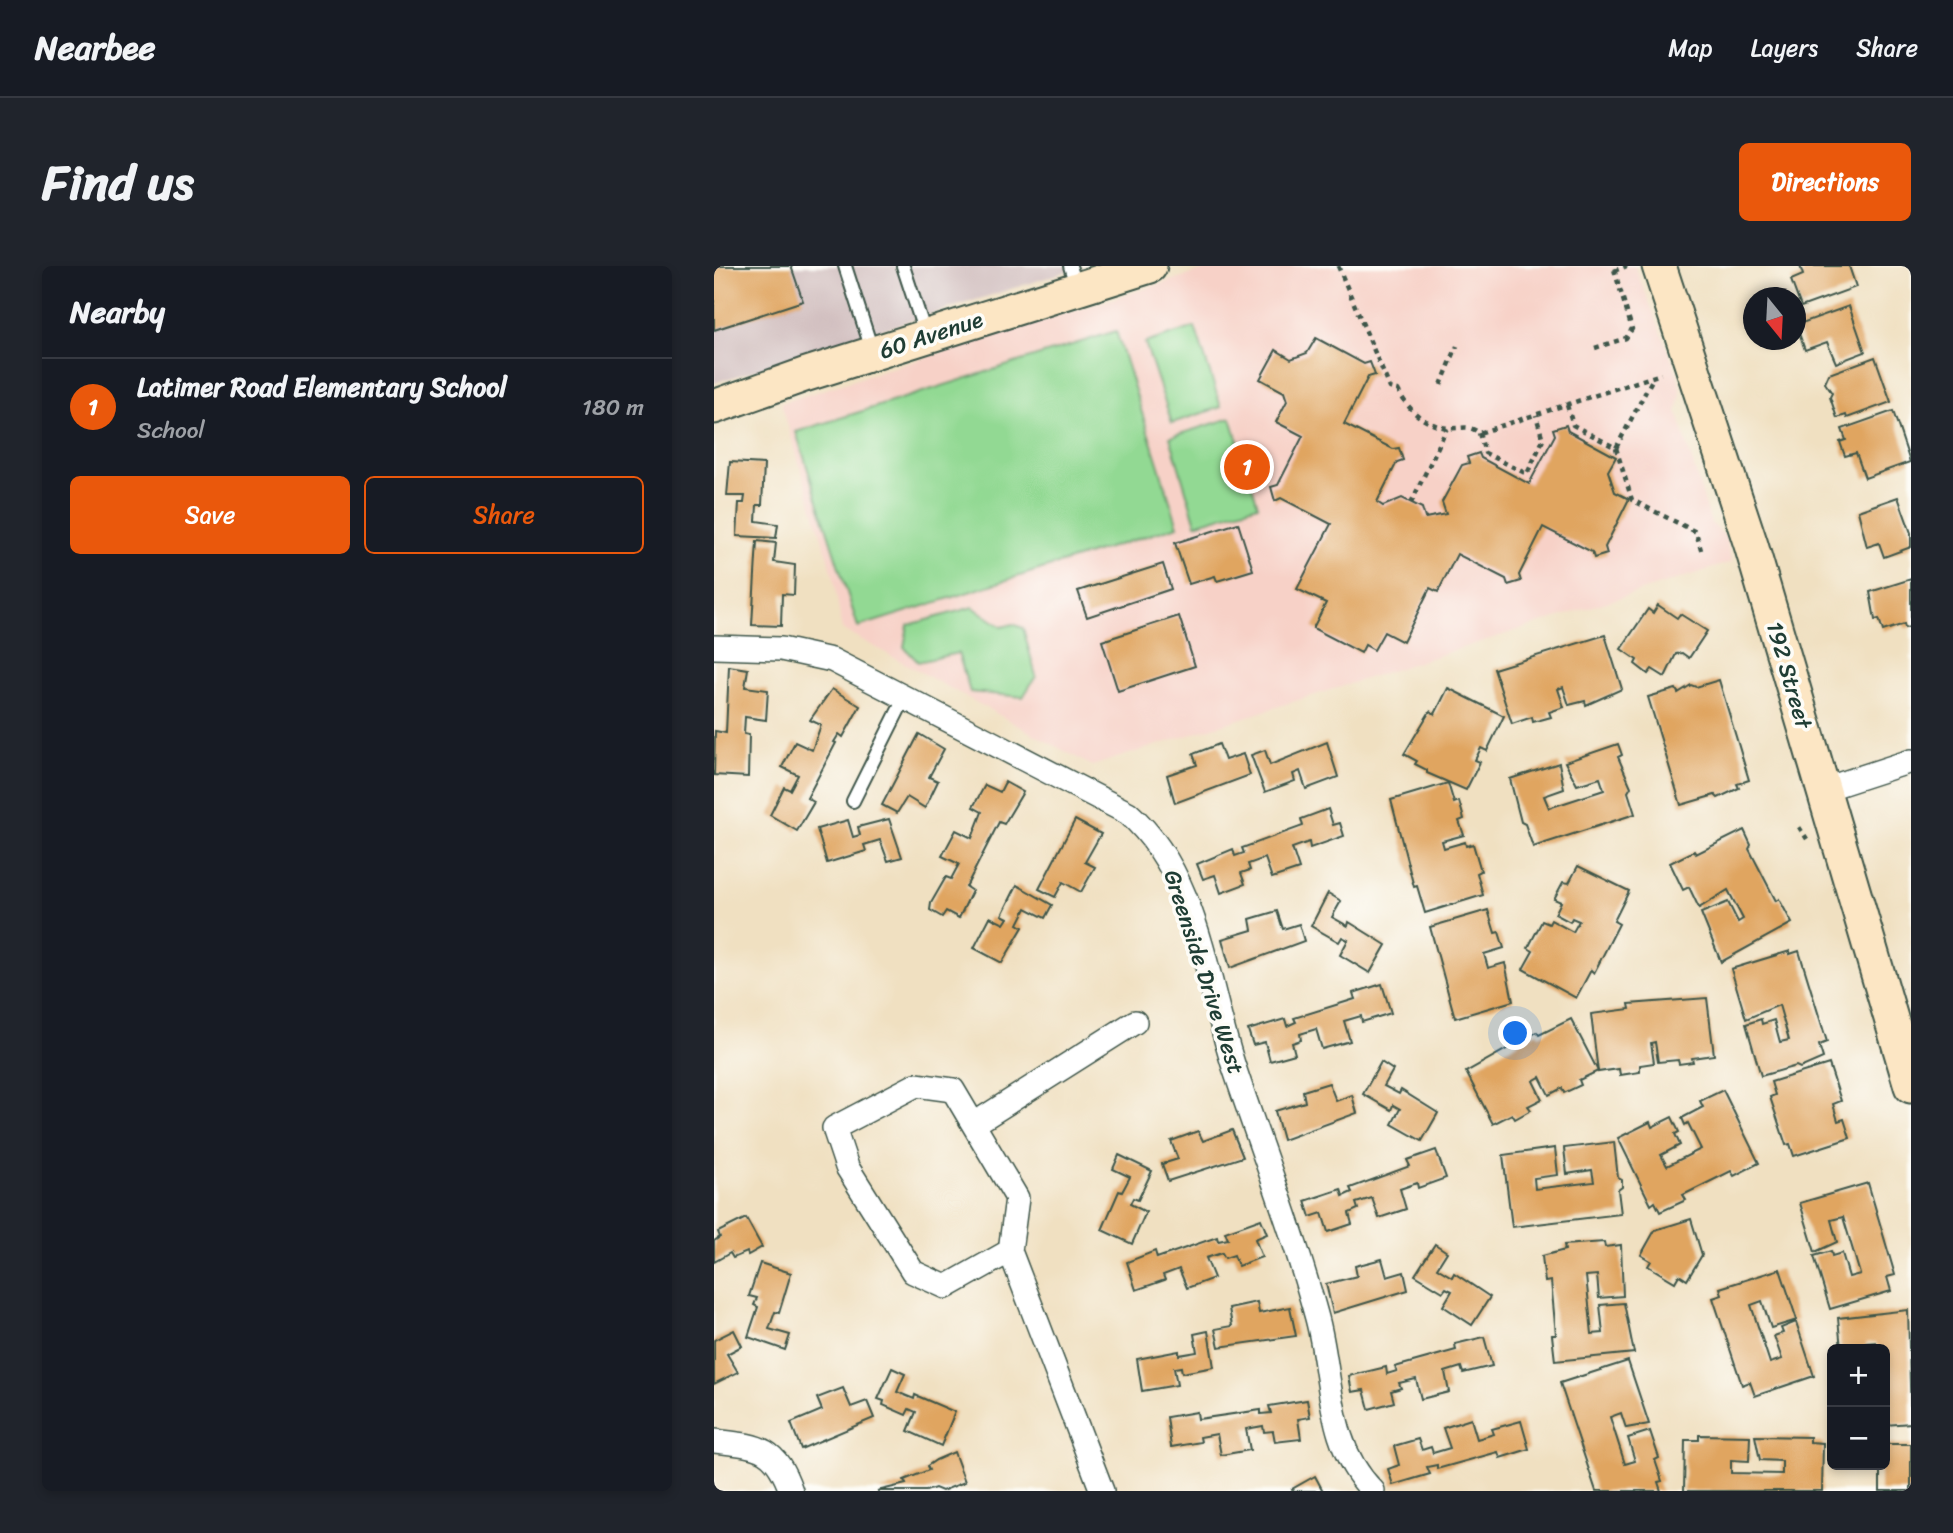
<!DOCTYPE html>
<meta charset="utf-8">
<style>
body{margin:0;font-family:Sriracha,sans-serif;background:#20242c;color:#f1f3f6}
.controls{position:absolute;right:21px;bottom:21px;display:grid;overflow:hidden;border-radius:10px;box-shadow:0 4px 10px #0003}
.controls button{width:63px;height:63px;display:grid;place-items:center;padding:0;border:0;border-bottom:2px solid #363941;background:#171b24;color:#f1f3f6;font:35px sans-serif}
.compass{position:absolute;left:1029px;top:21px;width:63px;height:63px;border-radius:50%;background:#171b24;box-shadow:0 4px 10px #0003;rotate:162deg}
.you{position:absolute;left:802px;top:768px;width:24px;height:24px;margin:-18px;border:5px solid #fff;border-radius:50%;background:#1a73e8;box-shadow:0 0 0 10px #1a73e833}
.badge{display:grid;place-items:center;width:46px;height:46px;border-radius:50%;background:#ea580c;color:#fff;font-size:23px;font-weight:700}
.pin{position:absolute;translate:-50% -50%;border:4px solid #fff;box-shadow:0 2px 7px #0006}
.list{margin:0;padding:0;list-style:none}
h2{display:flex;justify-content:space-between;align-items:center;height:91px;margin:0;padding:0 28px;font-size:30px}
h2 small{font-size:23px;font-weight:400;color:#9ea1a6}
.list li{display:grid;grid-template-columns:46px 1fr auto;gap:21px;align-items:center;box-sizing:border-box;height:98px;padding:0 28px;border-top:2px solid #363941}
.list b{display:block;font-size:26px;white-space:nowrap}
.list p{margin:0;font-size:23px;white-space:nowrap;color:#9ea1a6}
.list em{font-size:23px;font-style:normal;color:#9ea1a6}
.actions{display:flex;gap:14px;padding:21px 28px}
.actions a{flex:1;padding:16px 0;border:2px solid #ea580c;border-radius:10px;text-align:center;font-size:24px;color:#ea580c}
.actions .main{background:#ea580c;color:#fff}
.map{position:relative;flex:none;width:1197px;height:1225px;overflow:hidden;border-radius:10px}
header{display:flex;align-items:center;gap:42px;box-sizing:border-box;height:98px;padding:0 35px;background:#171b24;border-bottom:2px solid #363941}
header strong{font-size:33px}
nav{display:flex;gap:38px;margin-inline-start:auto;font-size:24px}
.intro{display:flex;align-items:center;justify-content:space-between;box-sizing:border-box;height:168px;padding:0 42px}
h1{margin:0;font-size:49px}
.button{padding:18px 32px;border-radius:10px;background:#ea580c;color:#fff;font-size:24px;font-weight:700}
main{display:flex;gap:42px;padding:0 42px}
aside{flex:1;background:#171b24;border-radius:10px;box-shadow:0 4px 10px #0003}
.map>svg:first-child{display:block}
</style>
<header>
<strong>Nearbee</strong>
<nav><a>Map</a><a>Layers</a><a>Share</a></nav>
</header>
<div class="intro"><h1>Find us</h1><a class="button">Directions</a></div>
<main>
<aside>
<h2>Nearby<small></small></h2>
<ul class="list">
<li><span class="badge">1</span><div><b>Latimer Road Elementary School</b><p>School</p></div><em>180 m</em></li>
</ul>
<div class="actions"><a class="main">Save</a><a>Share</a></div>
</aside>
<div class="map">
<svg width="1197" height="1225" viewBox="0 0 1197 1225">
<rect width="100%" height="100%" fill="#fdfcf7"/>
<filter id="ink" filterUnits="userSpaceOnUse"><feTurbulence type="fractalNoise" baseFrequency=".0143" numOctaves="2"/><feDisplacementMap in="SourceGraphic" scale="14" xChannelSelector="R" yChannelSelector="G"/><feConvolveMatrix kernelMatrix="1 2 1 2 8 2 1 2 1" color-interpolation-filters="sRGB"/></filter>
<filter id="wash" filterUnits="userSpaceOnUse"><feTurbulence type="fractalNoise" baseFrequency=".00686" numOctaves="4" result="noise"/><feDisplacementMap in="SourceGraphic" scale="28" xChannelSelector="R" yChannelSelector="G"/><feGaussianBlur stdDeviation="1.57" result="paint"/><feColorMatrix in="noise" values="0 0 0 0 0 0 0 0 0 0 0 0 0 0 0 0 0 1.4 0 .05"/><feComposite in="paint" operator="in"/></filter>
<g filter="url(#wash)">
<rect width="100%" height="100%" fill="#f0e0c1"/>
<polygon fill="#f7d1c7" points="503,0 921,0 964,109 967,128 963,145 997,257 1011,270 1018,296 378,500 128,363 119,309 67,137"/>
<polygon fill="#d2bfc0" points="0,0 370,0 0,117"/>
<g fill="#92d993" stroke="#588b64" stroke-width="2">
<polygon points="481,61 507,141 458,157 431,77"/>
<polygon points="402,65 464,260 144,361 82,166"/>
<polygon points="517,152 544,239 482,258 456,171"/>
<polygon points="259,341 288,361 299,358 309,362 322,410 309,431 256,426 244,387 204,396 190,381 194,359"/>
</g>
<g id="blocks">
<g fill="#e0a561">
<polygon points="0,0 77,0 89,35 0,64"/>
<polygon points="1086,0 1135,0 1142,21 1087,41 1077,14 1089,9"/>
<polygon points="1135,40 1151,86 1122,97 1113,76 1091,84 1082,59"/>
<polygon points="602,72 650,98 656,96 661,109 654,111 630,158 679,183 685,182 689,194 683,196 663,236 669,240 688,232 708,242 711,252 732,248 728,236 748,199 755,197 753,191 765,187 767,192 815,218 841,169 839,163 852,159 854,165 902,191 894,205 901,226 915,233 891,281 893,288 880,292 878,286 829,261 805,309 807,315 794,319 792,313 743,288 724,326 716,322 689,376 670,366 660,384 651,379 647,387 599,362 612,337 583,323 617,258 567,232 561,235 557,221 564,219 589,170 562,156 573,135 570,126 546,113 562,84 577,93 593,87"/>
<polygon points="1161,91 1177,136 1133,152 1132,149 1123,152 1116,131 1118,127 1111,117 1115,108"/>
<polygon points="1179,145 1196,196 1151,212 1142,187 1131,190 1126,176 1132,174 1128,163"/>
<polygon points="16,196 50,198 48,239 43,239 42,255 64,258 62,272 23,270 25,237 30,237 31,230 13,230"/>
<polygon points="1184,231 1197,267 1197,281 1170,291 1165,277 1153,281 1144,245"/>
<polygon points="524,257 539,304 503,315 501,310 475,318 461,277"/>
<polygon points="43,275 62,277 60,296 81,299 80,329 68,328 67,360 38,359"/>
<polygon points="449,298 457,323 373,351 364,325"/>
<polygon points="1197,313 1197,361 1191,362 1190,358 1169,365 1165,353 1161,354 1156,326"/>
<polygon points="944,339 963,352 966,348 993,365 975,392 968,387 962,388 951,411 938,403 934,408 921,398 923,394 907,383 934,343 939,347"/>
<polygon points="465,350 481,400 404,425 388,375"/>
<polygon points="891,369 908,423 872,439 871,435 855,439 849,421 844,423 850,441 835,446 837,451 819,456 818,451 798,458 780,403"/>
<polygon points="15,400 34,403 31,421 54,424 52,454 31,451 30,468 35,469 34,511 0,509 1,465 12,467"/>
<polygon points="1005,414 1035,514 1023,518 1025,522 1004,532 1001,529 967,539 934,431 962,423 964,427 977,419 982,421"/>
<polygon points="734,422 790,450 773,485 767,482 761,494 766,496 752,524 713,507 713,504 701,498 703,495 690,488 716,445 721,448"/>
<polygon points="118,423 146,440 129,471 125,468 120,476 122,477 93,532 100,536 83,565 56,549 70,521 76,524 84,509 68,501 81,476 98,484 107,459 96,454"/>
<polygon points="205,468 230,483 215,511 224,515 211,542 193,531 183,547 168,539"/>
<polygon points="613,476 624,511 592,523 586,505 579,508 581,515 551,526 537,489 551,484 556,499"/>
<polygon points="505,478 511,494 529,488 536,509 461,537 453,509 483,499 479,488"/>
<polygon points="904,478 908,489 904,491 917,521 914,526 921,548 819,581 811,558 807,556 796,513 845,497 850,523 830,530 835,542 890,524 886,512 863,519 851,496"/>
<polygon points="291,516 309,526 290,558 285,556 252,621 258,625 245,652 232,645 228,651 216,644 217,637 232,611 237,613 245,598 228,590 242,564 258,572 268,546 259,541 271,519 286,526"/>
<polygon points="734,517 740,537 745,535 750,553 745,555 750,569 728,575 730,582 751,576 752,580 759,578 767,605 763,607 769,629 711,647 703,620 700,621 677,534"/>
<polygon points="614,543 619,559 626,557 630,570 596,582 595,576 578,582 585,603 558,612 551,592 534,598 536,604 527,607 531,618 507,627 501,609 489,613 483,598 519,583 521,590 530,587 528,582 589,560 587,553"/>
<polygon points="175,553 188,591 174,595 166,574 150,579 152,585 113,597 103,563 134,554 139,571 146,569 144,561"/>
<polygon points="361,554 387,568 371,596 381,601 367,626 349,616 341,631 325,623"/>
<polygon points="1030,564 1037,579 1035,583 1062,635 1065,633 1078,657 1007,696 987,647 1014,636 1024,656 1029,653 1014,624 985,642 975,621 969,624 956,597 980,585 982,588"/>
<polygon points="864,600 915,625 900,655 905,658 880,707 877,704 862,732 809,703 819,685 814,682 828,655 835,658 837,654 859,666 865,655 858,652 856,656 841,648 847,636 840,633 849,616 855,617"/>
<polygon points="303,619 338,639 331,652 312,642 304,658 309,661 288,697 260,682 276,651 290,658 294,652 288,649"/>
<polygon points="614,627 627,635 618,651 634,660 635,656 672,679 656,707 626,689 634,674 628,671 625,676 597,660"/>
<polygon points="774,644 781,667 785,666 790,682 770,688 774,702 791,697 799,735 741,752 716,661"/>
<polygon points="563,645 569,663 585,658 590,675 516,702 508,673 538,664 536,653"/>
<polygon points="1076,685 1076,688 1085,685 1113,776 1105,779 1109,792 1086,802 1082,800 1047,810 1032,758 1047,753 1048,758 1060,754 1066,776 1075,774 1065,739 1032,753 1017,703"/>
<polygon points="668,718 677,747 648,756 647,750 630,755 636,775 608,783 602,763 586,768 587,774 578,777 581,788 556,795 551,776 539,779 534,764 571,753 573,760 582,756 580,752 641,733 639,727"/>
<polygon points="993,732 1000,789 978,792 979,796 965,798 964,794 944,796 941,776 937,777 940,797 926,799 926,806 906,809 905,803 884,806 877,748 916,743 915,738"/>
<polygon points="857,753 884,805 865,814 867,819 850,827 848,822 835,829 826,811 819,815 828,833 814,840 817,844 801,853 798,848 779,858 752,806 823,766 825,769"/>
<polygon points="667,796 679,804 670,820 685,828 687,824 724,847 708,875 678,858 686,843 679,839 677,844 649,828"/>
<polygon points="1115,798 1127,835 1119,838 1124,855 1130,853 1136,872 1080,890 1076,878 1072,879 1056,831 1061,829 1057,816"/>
<polygon points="615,817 622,835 638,829 643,847 569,874 561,845 591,836 589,825"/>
<polygon points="1009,824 1045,897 1020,910 1017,905 969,929 972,934 946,946 941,936 937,939 904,872 936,856 938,861 958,851 965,866 961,868 966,879 947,889 953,900 987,883 974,857 971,859 968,852 989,841 986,835"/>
<polygon points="518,864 529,891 454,915 448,898 464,893 457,875 484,865 489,875"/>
<polygon points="900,876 904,912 908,914 908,921 904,924 907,948 798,961 789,889 841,882 844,909 820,912 821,923 880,916 878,904 853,908 850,882"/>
<polygon points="722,884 732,912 704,922 703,917 686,923 692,943 665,952 658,932 642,937 644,943 635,947 638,958 614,966 608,947 596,951 591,935 627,923 629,930 638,926 636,922 696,900 693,894"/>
<polygon points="405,889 438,905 424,934 419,932 416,938 432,946 418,978 388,964 405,925 408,926 416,911 399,903"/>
<polygon points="1154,917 1181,1009 1173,1011 1177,1025 1116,1043 1100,990 1117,985 1118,990 1128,987 1135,1011 1146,1008 1129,951 1117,954 1123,976 1101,986 1086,937"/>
<polygon points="32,952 48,981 34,989 33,986 19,992 16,987 0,996 0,975 6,971 4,966"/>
<polygon points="547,953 553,968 541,973 548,991 524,1000 520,989 511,992 508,987 492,992 500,1012 473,1022 465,1003 449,1009 451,1014 422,1024 413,996 441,985 443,992 503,971 504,975 514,973 511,966"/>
<polygon points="977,953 988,989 973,1014 965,1009 961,1016 934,1000 937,995 927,989 941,964"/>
<polygon points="890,976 891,981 907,979 909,1030 885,1032 883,1009 872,1010 878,1068 889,1067 886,1039 910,1037 920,1087 841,1095 838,1069 842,1069 837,1015 831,1016 828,990 851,984 850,979"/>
<polygon points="721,978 733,986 723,1002 738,1011 740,1007 776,1031 758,1059 729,1040 738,1025 732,1022 729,1026 701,1009"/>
<polygon points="668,993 673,1011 690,1006 694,1024 619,1047 612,1018 643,1010 641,1000"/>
<polygon points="46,997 77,1007 65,1047 61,1046 55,1063 76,1069 71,1084 34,1071 44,1041 40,1039 43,1032 35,1030"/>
<polygon points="1066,1003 1083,1054 1057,1062 1048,1035 1037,1039 1056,1097 1068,1093 1060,1070 1069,1067 1067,1062 1082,1056 1100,1110 1041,1130 1036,1116 1028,1119 999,1032 1008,1029 1006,1022"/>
<polygon points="543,1036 545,1047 576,1041 582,1070 505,1081 501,1063 518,1060 515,1042"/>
<polygon points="1194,1044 1197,1157 1171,1159 1171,1083 1163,1083 1162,1076 1152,1077 1153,1083 1127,1083 1124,1052"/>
<polygon points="20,1064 28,1080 13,1088 24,1106 0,1118 0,1074"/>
<polygon points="494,1065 500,1101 468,1107 467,1101 460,1102 463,1119 428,1125 423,1093 465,1085 465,1089 483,1086 480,1068"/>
<polygon points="770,1071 778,1100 749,1107 747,1101 731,1106 735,1126 707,1133 702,1113 685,1117 687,1122 677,1125 680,1136 655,1143 650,1124 638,1126 635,1110 672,1101 673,1108 683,1105 681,1101 742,1084 741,1078"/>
<polygon points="914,1095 935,1158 912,1162 907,1147 896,1151 911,1198 921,1195 914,1172 936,1165 945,1192 941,1194 948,1215 944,1216 947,1225 882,1225 846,1117"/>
<polygon points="178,1102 191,1108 183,1126 200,1133 201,1129 241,1146 227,1180 194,1165 202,1146 195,1143 192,1149 169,1139 170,1135 164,1133"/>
<polygon points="129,1122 137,1141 153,1135 160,1152 87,1183 77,1157 108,1144 103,1132"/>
<polygon points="593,1134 596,1151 584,1153 587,1173 561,1176 559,1165 550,1166 549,1160 532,1163 536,1184 507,1189 503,1168 486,1171 487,1176 457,1181 453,1151 483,1146 484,1153 547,1144 547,1148 557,1147 555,1140"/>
<polygon points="757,1153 763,1173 780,1168 778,1163 807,1155 815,1183 786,1192 784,1186 723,1203 723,1199 713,1201 716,1208 679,1219 674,1203 685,1199 680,1180 704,1173 708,1184 717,1181 719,1187 736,1182 729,1162"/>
<polygon points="985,1169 1036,1170 1035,1195 1017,1194 1017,1207 1068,1208 1068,1195 1046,1194 1041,1170 1096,1171 1096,1176 1109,1177 1108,1225 970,1225 971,1174 985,1174"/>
<polygon points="1171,1178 1197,1178 1197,1225 1166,1225 1166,1199 1171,1199"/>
<polygon points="240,1186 251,1216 228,1225 221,1222 212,1225 163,1225 192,1218 190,1214 215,1204 213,1200 222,1194"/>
<polygon points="601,1210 609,1225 580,1225 578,1223"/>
</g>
</g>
</g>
<g filter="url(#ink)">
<use href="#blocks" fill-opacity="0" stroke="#3e5549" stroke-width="2"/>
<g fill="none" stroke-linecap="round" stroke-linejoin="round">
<g stroke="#3e5549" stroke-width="16">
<g id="lane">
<polyline points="131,0 159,87"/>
<polyline points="189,0 212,70"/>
<polyline points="356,0 363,22"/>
<polyline points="139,535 190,433"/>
</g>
</g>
<g stroke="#3e5549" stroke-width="26">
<g id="street">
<path d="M0,381L67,383L118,394L414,547C485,609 492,716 520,801C548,885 580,967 603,1052C619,1112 612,1178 659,1225"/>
<polyline points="1108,524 1197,495"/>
<polyline points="260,858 421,756"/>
<polyline points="296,985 232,1021 199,1006 133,901 120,862 202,819 239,824 303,932 296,985 388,1225"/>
<path d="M0,1175C44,1180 61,1179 77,1225"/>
</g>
</g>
<g stroke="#3e5549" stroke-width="37">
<g id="secondary">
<polyline points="945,0 1037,279 1197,820"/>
<polyline points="0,141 90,109 436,0"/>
</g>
</g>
<g stroke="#3e5549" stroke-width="4.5" stroke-dasharray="5 5" stroke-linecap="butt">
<path d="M624,0L676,122L684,124C694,144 711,160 735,162C749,163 754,158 765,167L947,108"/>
<polyline points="900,5 913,0"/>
<polyline points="881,82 912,72 918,63 899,0"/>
<polyline points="727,119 743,80"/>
<polyline points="853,139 859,159 902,182 939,112"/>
<polyline points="765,167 771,187 813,208 829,174 822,149"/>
<polyline points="902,182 918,234 982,266 987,284"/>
<polyline points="697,237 733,162"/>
<polyline points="1085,561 1093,573"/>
</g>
<use href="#lane" stroke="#fff" stroke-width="12"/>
<use href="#street" stroke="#fff" stroke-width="23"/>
<use href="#secondary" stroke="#fce6c4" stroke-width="33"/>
</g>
</g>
<g text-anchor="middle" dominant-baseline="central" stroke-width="7" stroke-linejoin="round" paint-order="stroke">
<g font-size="23" fill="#1f3d34" stroke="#fdfcf7">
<text transform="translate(217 69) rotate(-18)">60 Avenue</text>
<text transform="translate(1075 409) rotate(74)">192 Street</text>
<text transform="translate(490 706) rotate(72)">Greenside Drive West</text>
</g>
</g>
</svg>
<div class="controls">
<button>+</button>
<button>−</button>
</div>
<svg class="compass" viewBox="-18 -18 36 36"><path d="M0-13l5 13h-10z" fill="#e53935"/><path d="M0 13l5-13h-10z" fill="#9ea1a6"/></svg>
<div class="you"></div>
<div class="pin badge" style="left:533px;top:201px">1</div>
</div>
</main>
